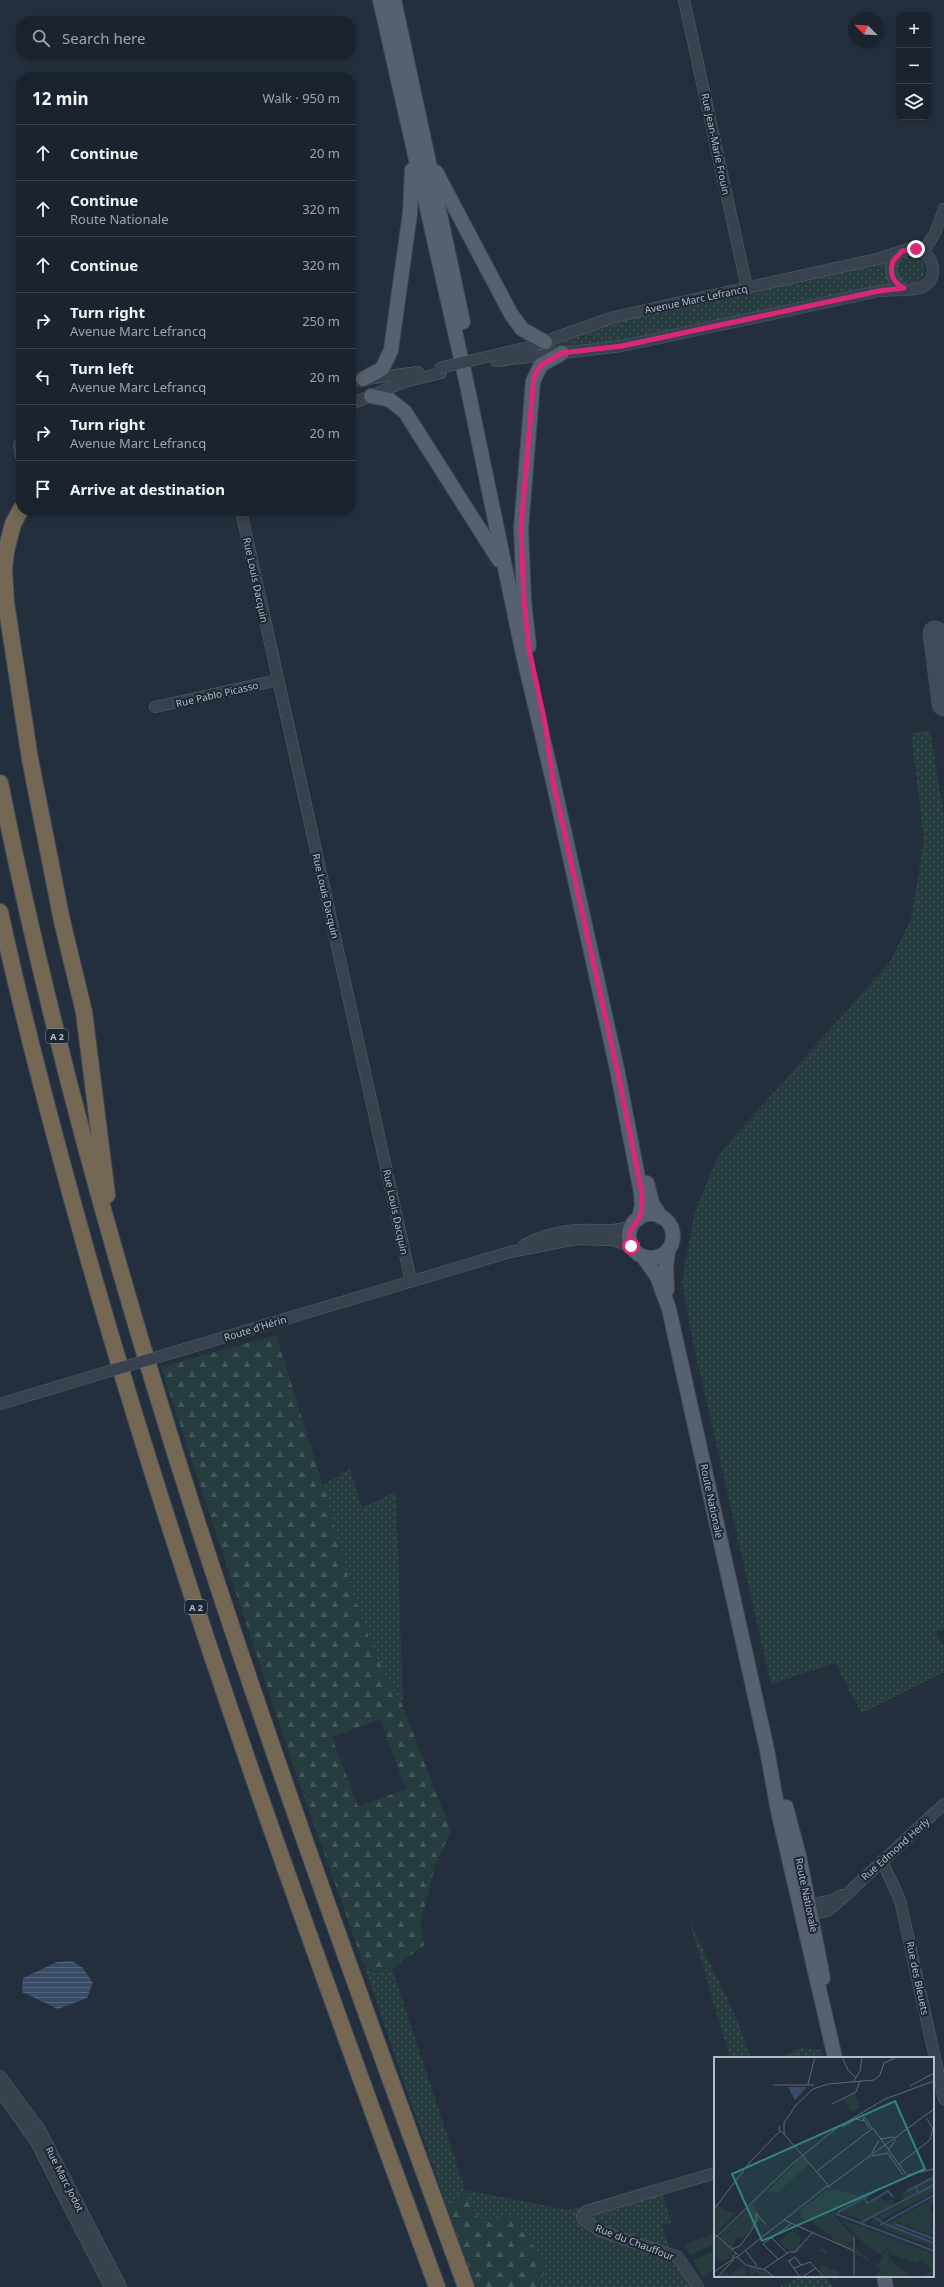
<!DOCTYPE html>
<meta charset="utf-8">
<style>
body{margin:0;font-family:"Noto Sans",sans-serif;background:#282f3a;color:#f1f3f6}
.controls{position:absolute;right:12px;top:12px;display:grid;overflow:hidden;border-radius:8px;box-shadow:0 2px 10px #0003}
.controls button{width:36px;height:36px;display:grid;place-items:center;padding:0;border:0;border-bottom:1px solid #39404a;background:#1b232e;color:#f1f3f6;font:20px sans-serif}
.compass{position:absolute;left:848px;top:12px;width:36px;height:36px;border-radius:50%;background:#1b232e;box-shadow:0 2px 10px #0003;rotate:294deg}
.stop{position:absolute;width:12px;height:12px;margin:-9px;border:3px solid #db2777;border-radius:50%;background:#fff}
.stop.end{background:#db2777;border-color:#fff;box-shadow:0 1px 4px #0008}
.list{margin:0;padding:0;list-style:none}
h2{display:flex;justify-content:space-between;align-items:center;height:52px;margin:0;padding:0 16px;font-size:17px}
h2 small{font-size:13px;font-weight:400;color:#a0a4aa}
.list li{display:grid;grid-template-columns:26px 1fr auto;gap:12px;align-items:center;box-sizing:border-box;height:56px;padding:0 16px;border-top:1px solid #39404a}
.list b{display:block;font-size:15px;white-space:nowrap}
.list p{margin:0;font-size:13px;white-space:nowrap;color:#a0a4aa}
.list em{font-size:13px;font-style:normal;color:#a0a4aa}
.icon{flex:none;width:22px;height:22px;fill:none;stroke:currentColor;stroke-width:2;stroke-linecap:round;stroke-linejoin:round}
.map{position:relative;flex:none;width:944px;height:2287px;overflow:hidden}
.search{position:absolute;background:#1b232e;box-shadow:0 2px 10px #0003;left:16px;top:16px;width:340px;height:44px;display:flex;align-items:center;gap:10px;box-sizing:border-box;padding:0 14px;border-radius:16px;color:#a0a4aa;font-size:15px}
.panel{position:absolute;background:#1b232e;box-shadow:0 2px 10px #0003;left:16px;top:72px;width:340px;height:444px;border-radius:16px}
.map>svg:first-child{display:block}
</style>
<div class="map">
<svg width="944" height="2287" viewBox="0 0 944 2287">
<defs>
<pattern id="grass-dots" width="8" height="8" patternUnits="userSpaceOnUse"><rect width="8" height="8" fill="#263c3f"/><path d="M2 2h.1M6 6h.1" fill="none" stroke="#435659" stroke-width="1.8" stroke-linecap="round"/></pattern>
<pattern id="forest-firs" width="22" height="20" patternUnits="userSpaceOnUse"><rect width="22" height="20" fill="#263c3f"/><path d="M5 1l3.5 6h-7zM16 11l3.5 6h-7z" fill="#435659"/></pattern>
<pattern id="water-rules" width="6" height="5" patternUnits="userSpaceOnUse"><rect width="6" height="5" fill="#394c67"/><path d="M0 2.5h6" fill="none" stroke="#53647b"/></pattern>
</defs>
<rect width="100%" height="100%" fill="#242f3e"/>
<g fill="url(#grass-dots)">
<circle cx="911" cy="269" r="14"/>
<polygon points="887,260 885,271 891,284 888,286 628,342 570,346 535,352 534,349 587,332 616,320"/>
<polygon points="930,730 944,817 944,1629 936,1631 944,1648 944,1672 862,1713 835,1663 771,1684 692,1337 682,1281 695,1211 719,1154 890,962 911,919 924,840 911,733"/>
<polygon points="350,1469 362,1508 396,1491 403,1707 376,1656 353,1594 323,1485"/>
<polygon points="689,1920 738,2022 751,2058 730,2058"/>
<polygon points="392,1969 465,2190 569,2210 660,2182 671,2223 662,2225 674,2262 693,2287 538,2287 546,2268 480,2223 465,2190 447,2207 367,1974"/>
<polygon points="799,2048 821,2050 822,2058 783,2058"/>
<polygon points="800,2276 826,2276 832,2287 779,2287"/>
</g>
<g fill="url(#forest-firs)" fill-rule="evenodd">
<path d="M276,1335L323,1485L353,1594L376,1656L403,1707L451,1831L436,1863L420,1925L424,1945L392,1969L367,1974L289,1753L161,1367ZM380,1719L406,1789L358,1807L332,1737Z"/>
<polygon points="465,2190 480,2223 514,2215 546,2268 538,2287 476,2287 447,2207"/>
</g>
<g fill="#263c3f">
<polygon points="714,2234 715,2244 690,2255 684,2244"/>
<polygon points="715,2250 715,2269 703,2277 693,2261"/>
</g>
<polygon fill="url(#water-rules)" points="72,1961 82,1967 93,1983 87,1998 58,2009 22,1992 23,1978 57,1962"/>
<g fill="none" stroke-linecap="round" stroke-linejoin="round">
<polyline stroke="#3f4a5a" stroke-width="25" points="935,633 944,704"/>
<g stroke="#565f6c" stroke-width="12">
<g id="minor">
<polyline points="684,0 747,288"/>
<polyline points="923,252 935,233 944,209"/>
<path d="M899,253C887,263 889,281 904,289"/>
<path d="M495,355L529,347L614,317L877,259L909,249L923,252C929,256 933,263 933,271C931,297 896,288 879,291L622,346L496,361"/>
<polyline points="351,381 418,372"/>
<polyline points="351,404 404,382 441,373"/>
<polyline points="21,445 19,445 21,456"/>
<polyline points="241,511 411,1281"/>
<polyline points="155,707 278,680"/>
<path d="M524,1245C543,1235 562,1230 583,1230C600,1229 616,1233 632,1225"/>
<polyline points="178,1351 510,1252 576,1239 612,1240 631,1246"/>
<polyline points="0,1404 93,1376"/>
<polyline points="882,1861 900,1900 944,2099"/>
<polyline points="801,1907 832,1900 842,1895"/>
<polyline points="804,1917 827,1911 834,1906 944,1804"/>
<polyline points="0,2076 40,2130 121,2287"/>
<polyline points="0,2091 36,2142 110,2287"/>
<polyline points="698,2287 678,2257 600,2231 584,2220 582,2216 587,2211 715,2173"/>
</g>
</g>
<g stroke="#414a57" stroke-width="16">
<g id="major">
<polyline points="380,0 467,385 523,654 553,781 617,1069 641,1193 642,1205 639,1218"/>
<polyline points="394,0 463,322"/>
<polyline points="436,172 511,314 522,329 545,342"/>
<polyline points="363,379 382,369 391,350 410,213 412,170"/>
<polyline points="371,396 390,400 405,412 499,560"/>
<polyline points="529,646 524,601 521,529 533,381 541,365 562,353"/>
<polyline points="647,1183 652,1203 661,1217"/>
<circle cx="651" cy="1236" r="22"/>
<polyline points="644,1258 657,1276 669,1309 767,1750 778,1811 835,2058"/>
<polyline points="667,1289 666,1267 668,1251"/>
<polyline points="786,1807 799,1856 823,1978"/>
<polyline points="884,2276 886,2287"/>
</g>
</g>
<g stroke="#434c59" stroke-width="18">
<g id="highway">
<polyline points="21,509 13,524 6,551 4,570 6,603 30,759 62,921 84,1012 107,1195"/>
<path d="M0,783C103,1299 286,1794 466,2287"/>
<path d="M0,912C25,1028 56,1143 88,1257C187,1606 312,1947 437,2287"/>
</g>
</g>
<use href="#minor" stroke="#38414e" stroke-width="11"/>
<use href="#major" stroke="#56606e" stroke-width="14"/>
<use href="#highway" stroke="#746855" stroke-width="16"/>
<g stroke="#565f6c" stroke-width="12" stroke-linecap="butt">
<g id="minor-bridge">
<polyline points="439,368 495,355"/>
<polyline points="93,1376 178,1351"/>
</g>
</g>
<use href="#minor-bridge" stroke="#38414e" stroke-width="11"/>
</g>
<g fill="none" stroke-linecap="round" stroke-linejoin="round">
<path stroke="#db2777" stroke-width="5" d="M631,1246C626,1228 634,1229 640,1216C643,1209 642,1201 642,1193L617,1069L553,781L545,723L529,649L524,600L521,529L534,376L541,365L562,353L622,346L879,291L904,288C893,283 889,273 893,261L902,251L916,249"/>
</g>
<g text-anchor="middle" dominant-baseline="central" stroke-width="4" stroke-linejoin="round" paint-order="stroke">
<g fill="#1d2633" stroke="#878f9c" stroke-width="1">
<rect x="46" y="1029" width="22" height="14" rx="3"/>
<rect x="185" y="1600" width="22" height="14" rx="3"/>
</g>
<g font-size="9" font-weight="bold" fill="#b4bcc9">
<text x="57" y="1036">A 2</text>
<text x="196" y="1607">A 2</text>
</g>
<g font-size="10" fill="#b4bcc9" stroke="#1d2633">
<text transform="translate(716 144) rotate(78)">Rue Jean-Marie Frouin</text>
<text transform="translate(696 299) rotate(-12)">Avenue Marc Lefrancq</text>
<text transform="translate(256 580) rotate(78)">Rue Louis Dacquin</text>
<text transform="translate(217 694) rotate(-13)">Rue Pablo Picasso</text>
<text transform="translate(326 896) rotate(77)">Rue Louis Dacquin</text>
<text transform="translate(396 1212) rotate(78)">Rue Louis Dacquin</text>
<text transform="translate(255 1328) rotate(-17)">Route d'Hérin</text>
<text transform="translate(712 1501) rotate(78)">Route Nationale</text>
<text transform="translate(895 1849) rotate(-42)">Rue Edmond Herly</text>
<text transform="translate(807 1895) rotate(78)">Route Nationale</text>
<text transform="translate(918 1978) rotate(78)">Rue des Bleuets</text>
<text transform="translate(65 2179) rotate(63)">Rue Marc Jodot</text>
<text transform="translate(635 2242) rotate(21)">Rue du Chauffour</text>
</g>
</g>
<g transform="translate(714 2057)">
<rect width="220" height="220" fill="#242f3e"/>
<path d="M141,36L146,50L138,55L129,43ZM220,120V127L205,135L202,130ZM220,128V135L166,164L161,161ZM201,131L204,136L191,143L187,136L184,137ZM122,132L145,139L158,133L142,145L123,154L121,160L139,179H142L125,161L220,197V218L209,220L218,213L207,202L203,206L176,197L173,190L167,197L174,193L175,202L195,217L192,220H181L164,207L169,199L142,180H139V186L132,185L157,203L155,204L118,184L119,181L95,163L93,165L86,160L89,157L86,153L112,134ZM52,133L40,147L47,161L29,181L23,179L19,188V196L15,202L8,205L5,203L0,198V183L28,168L34,159H27ZM166,139L170,145L178,142L180,148L151,164L125,155L150,142L154,146ZM220,141L215,151L219,158L217,169L220,171V179L183,165L180,170L173,167ZM0,145L10,153L22,156L0,178ZM160,161L167,170L172,168L220,186V191L158,167L157,164ZM78,174L87,181L85,187L105,193L107,190L114,193L112,197L94,190L86,191L84,196L76,194L65,184ZM31,210V220L8,219L11,215L17,219L21,213ZM36,210L52,214L59,220H48L42,215L36,220Z" fill="#263c3f"/>
<path d="M89,99L95,106L65,135H53ZM38,146L40,151L37,155L27,159H34L28,168L21,173H15L11,179H5ZM157,204L169,210L181,220H161L167,212Z" fill="#263c3f"/>
<path d="M108,208L126,215L123,220H112L105,213Z" fill="#263c3f"/>
<path d="M74,30H93L81,43Z" fill="#394c67"/>
<path fill="none" stroke="#394c67" stroke-width="2" d="M193,134L220,120M204,136L220,128M150,141L166,131M122,157L220,194M125,158L124,155L150,141L154,146L174,134L179,140M160,160L169,166L220,186M146,166L204,136L202,129M181,167L220,182M166,168L220,138"/>
<path fill="none" stroke="#5e6776" stroke-width="1" d="M128,0L134,13L141,20M140,24L146,14L148,0M94,27L101,0M59,28H100M196,29L220,16M118,47L142,35L146,24M66,69L65,73L70,77L114,128M128,70L142,62L150,64M156,72L149,62L150,60L158,71M70,77V66L82,48L99,32L114,27L160,23L166,18L170,6L183,0M166,82L180,80M174,94L182,82M158,96L165,83M174,96L189,118M158,99L174,96M185,107L216,83L219,72L213,62M103,114L159,71L192,117M193,118L220,112M115,129L220,52M1,151L36,105L66,74M70,163L138,193M0,176L22,196M58,181L73,196M0,182L78,107L124,70L171,42L220,24M18,192L26,189L37,174L42,165V156L52,168M138,193L140,194V220M140,193V180M32,194L43,209M24,198L22,196L18,201L23,200L113,129L116,130M23,200L32,208L51,213L60,220M64,202L49,187L77,167M74,203L86,220M75,204L81,200L87,208M80,211L96,205L110,220M50,212L75,195H81L98,176M0,215L19,202M4,220L20,202M88,220L102,211"/>
<path fill="#308480" fill-opacity="0.15" stroke="#308480" stroke-width="2" d="M181,44L211,112L48,184L18,117Z"/>
<rect width="220" height="220" fill="none" stroke="#b4bcc9" stroke-width="2"/>
</g>
</svg>
<div class="controls">
<button>+</button>
<button>−</button>
<button><svg class="icon" aria-label="layers" viewBox="0 0 24 24"><path d="M12 4l9 5-9 5-9-5zM3 14l9 5 9-5"/></svg></button>
</div>
<svg class="compass" viewBox="-18 -18 36 36"><path d="M0-13l5 13h-10z" fill="#e53935"/><path d="M0 13l5-13h-10z" fill="#a0a4aa"/></svg>
<div class="stop" style="left:631px;top:1246px"></div>
<div class="stop end" style="left:916px;top:249px"></div>
<div class="search"><svg class="icon" aria-label="search" viewBox="0 0 24 24"><circle cx="10" cy="10" r="6"/><path d="M15 15l6 6"/></svg>Search here</div>
<section class="panel">
<h2>12 min<small>Walk · 950 m</small></h2>
<ul class="list">
<li><svg class="icon" aria-label="ahead" viewBox="0 0 24 24"><path d="M12 20V5M6 11l6-6 6 6"/></svg><div><b>Continue</b></div><em>20 m</em></li>
<li><svg class="icon" aria-label="ahead" viewBox="0 0 24 24"><path d="M12 20V5M6 11l6-6 6 6"/></svg><div><b>Continue</b><p>Route Nationale</p></div><em>320 m</em></li>
<li><svg class="icon" aria-label="ahead" viewBox="0 0 24 24"><path d="M12 20V5M6 11l6-6 6 6"/></svg><div><b>Continue</b></div><em>320 m</em></li>
<li><svg class="icon" aria-label="right" viewBox="0 0 24 24"><path d="M7 20v-9h11M14 6l5 5-5 5"/></svg><div><b>Turn right</b><p>Avenue Marc Lefrancq</p></div><em>250 m</em></li>
<li><svg class="icon" aria-label="left" viewBox="0 0 24 24"><path d="M17 20v-9H6M10 6l-5 5 5 5"/></svg><div><b>Turn left</b><p>Avenue Marc Lefrancq</p></div><em>20 m</em></li>
<li><svg class="icon" aria-label="right" viewBox="0 0 24 24"><path d="M7 20v-9h11M14 6l5 5-5 5"/></svg><div><b>Turn right</b><p>Avenue Marc Lefrancq</p></div><em>20 m</em></li>
<li><svg class="icon" aria-label="arrive" viewBox="0 0 24 24"><path d="M6 21V4h12l-3 4 3 4H6"/></svg><div><b>Arrive at destination</b></div></li>
</ul>
</section>
</div>
